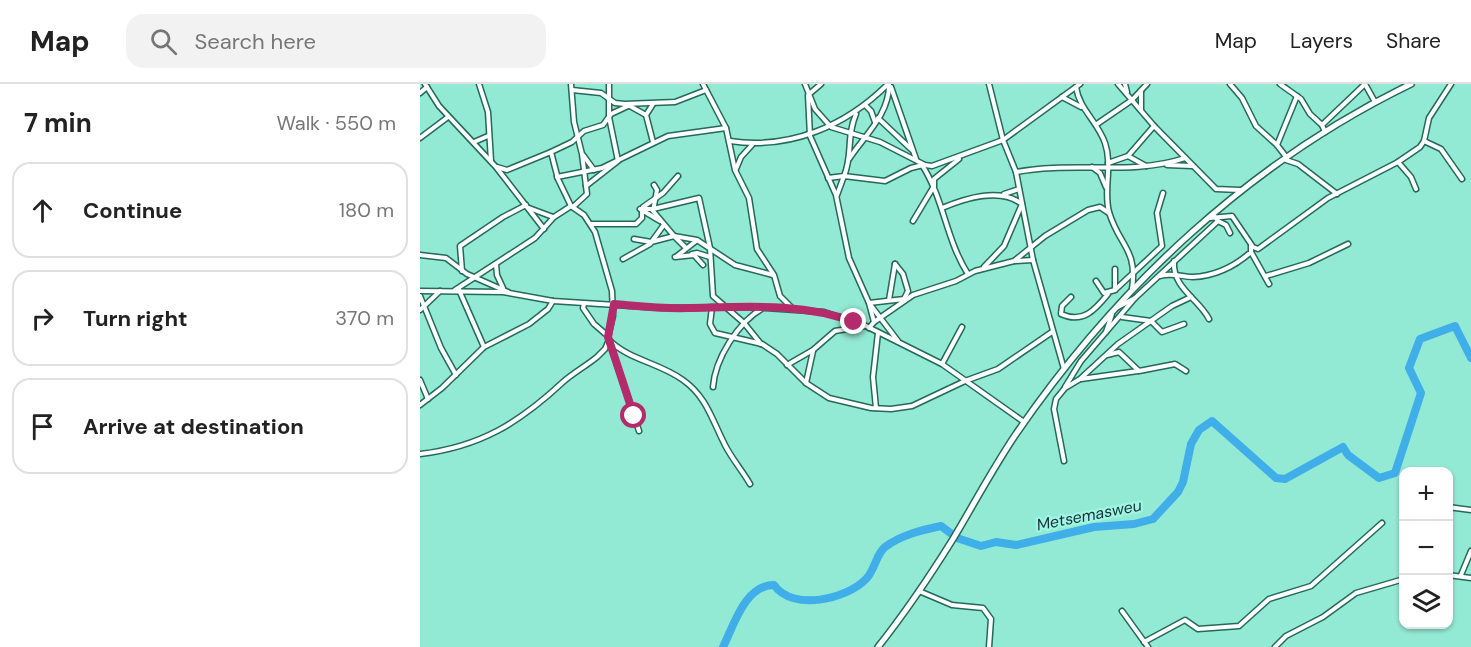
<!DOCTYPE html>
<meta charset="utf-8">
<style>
body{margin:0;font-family:"DM Sans",sans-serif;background:#f2f2f2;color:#222}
.controls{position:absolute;right:18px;bottom:18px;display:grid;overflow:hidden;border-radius:12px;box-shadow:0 2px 4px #0004}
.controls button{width:54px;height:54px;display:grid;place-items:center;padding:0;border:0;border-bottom:2px solid #e0e0e0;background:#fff;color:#222;font:30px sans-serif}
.stop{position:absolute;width:18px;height:18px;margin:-14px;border:4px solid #b32b6b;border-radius:50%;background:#fff}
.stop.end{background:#b32b6b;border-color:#fff;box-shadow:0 2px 6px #0008}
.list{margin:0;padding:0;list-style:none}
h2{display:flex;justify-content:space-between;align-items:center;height:78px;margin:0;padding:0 24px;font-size:26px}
h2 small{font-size:20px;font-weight:400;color:#767676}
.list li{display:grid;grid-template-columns:39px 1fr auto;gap:18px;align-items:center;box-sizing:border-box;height:96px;margin:0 12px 12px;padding:0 12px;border:2px solid #e0e0e0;border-radius:18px}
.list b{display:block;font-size:22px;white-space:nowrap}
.list em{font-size:20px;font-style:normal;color:#767676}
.icon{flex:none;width:33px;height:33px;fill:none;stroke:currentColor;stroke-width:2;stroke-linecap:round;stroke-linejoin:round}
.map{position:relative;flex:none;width:1051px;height:563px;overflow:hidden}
header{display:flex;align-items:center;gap:36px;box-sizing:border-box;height:84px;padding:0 30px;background:#fff;border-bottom:2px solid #e0e0e0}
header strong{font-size:28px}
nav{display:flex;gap:33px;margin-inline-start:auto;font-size:21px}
.search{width:420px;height:54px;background:#f2f2f2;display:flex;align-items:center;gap:15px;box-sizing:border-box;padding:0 21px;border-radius:18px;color:#767676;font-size:22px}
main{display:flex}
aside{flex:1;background:#fff}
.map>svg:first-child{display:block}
</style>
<header>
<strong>Map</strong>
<div class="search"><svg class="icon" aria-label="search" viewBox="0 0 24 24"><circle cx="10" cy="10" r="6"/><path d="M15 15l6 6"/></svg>Search here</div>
<nav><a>Map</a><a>Layers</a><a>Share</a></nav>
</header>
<main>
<aside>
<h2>7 min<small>Walk · 550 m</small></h2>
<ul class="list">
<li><svg class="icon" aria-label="ahead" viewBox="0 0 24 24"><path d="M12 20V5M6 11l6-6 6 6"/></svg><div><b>Continue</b></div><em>180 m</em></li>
<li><svg class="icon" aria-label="right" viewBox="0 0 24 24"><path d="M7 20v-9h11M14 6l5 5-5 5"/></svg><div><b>Turn right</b></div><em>370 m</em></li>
<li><svg class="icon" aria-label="arrive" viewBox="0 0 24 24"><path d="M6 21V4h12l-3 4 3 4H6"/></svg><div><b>Arrive at destination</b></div></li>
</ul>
</aside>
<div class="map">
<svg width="1051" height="563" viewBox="0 0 1051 563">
<rect width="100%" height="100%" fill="#92e9d4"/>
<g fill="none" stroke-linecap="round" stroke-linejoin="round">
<path stroke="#40aee9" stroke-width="8" d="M303,563C314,541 325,501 354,501C373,528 427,515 446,495C455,486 456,470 465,463C481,451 502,446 521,442L537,454L561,462L576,458L596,461L674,443L714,440L733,435L758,408L763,398L771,360L779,346L792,337L856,394L865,395L923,363L928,371L959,394L975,389L1001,309L989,284L1000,255L1035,242L1051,274"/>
<g stroke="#24695a" stroke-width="7">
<g id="minor">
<polyline points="5,0 19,22 76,83 124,145"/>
<polyline points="59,0 68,28 71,77"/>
<polyline points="151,0 154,38 162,70 167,110 154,122"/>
<polyline points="283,0 306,44 315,86 329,114 337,165 354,191 360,212 372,224"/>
<polyline points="385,0 395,25 411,43 460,58 505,81 512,82 583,56 660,0"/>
<polyline points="401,0 388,11 390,52 416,111 429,174 449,219 478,257"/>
<polyline points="569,0 583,56 596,88 613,176 644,285"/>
<polyline points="698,0 735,43 796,105 820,106"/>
<polyline points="705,0 707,8"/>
<polyline points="810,0 822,14 836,42 857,61"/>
<polyline points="860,0 881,15 890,30 902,41"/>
<polyline points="945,0 955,18"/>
<polyline points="471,3 496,75"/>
<path d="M656,3C659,25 678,38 685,59C693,82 683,106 689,128C699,162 718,165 712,205"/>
<polyline points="152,6 181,9 195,19 205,20 255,18 286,6"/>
<polyline points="0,9 7,3"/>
<polyline points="642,13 661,23"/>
<polyline points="208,21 226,31 233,58"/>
<polyline points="445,21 451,27 455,38"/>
<polyline points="721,26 721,7"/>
<polyline points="226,31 233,20"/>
<polyline points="458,34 492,66"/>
<polyline points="677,40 712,16 727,0"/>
<polyline points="905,48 902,41 945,0"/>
<polyline points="0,54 28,33"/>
<path d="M310,57C370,66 426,42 468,0"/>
<polyline points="1004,57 1021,65 1042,95"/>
<polyline points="54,58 68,52"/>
<polyline points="131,68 152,58 164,47 183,41 191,30 208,22"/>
<polyline points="163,71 174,86"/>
<polyline points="708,72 726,82"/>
<polyline points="867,74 857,61 877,12"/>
<path d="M429,75C444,52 470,30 469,0"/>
<polyline points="866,76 878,80 917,110"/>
<polyline points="978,78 991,93 996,105"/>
<polyline points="688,79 708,72 734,42"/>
<path d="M502,81C524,115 526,156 548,190"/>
<polyline points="747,81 772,82"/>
<polyline points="77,83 87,86 131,68 138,95 151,122"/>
<polyline points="672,83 680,89 686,103"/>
<polyline points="316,85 321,73 332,61"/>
<path d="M596,88C652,77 711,92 765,74"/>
<polyline points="137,93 182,84 248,52 306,44"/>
<path d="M408,94L424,92C433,71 426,53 436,30"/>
<polyline points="234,101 237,106 233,127 254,152 277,156 315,181 353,191"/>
<polyline points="166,102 198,77 189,33 189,0"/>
<polyline points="584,110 599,105"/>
<polyline points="417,111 424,92 465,97 491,84 503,81"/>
<polyline points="223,123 243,109 258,92"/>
<polyline points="109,124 133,133"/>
<path d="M522,124C546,114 580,103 602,120L584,162L564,183"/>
<polyline points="790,134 812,132 833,163 838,165 908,114 978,78 1000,63 1004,57 1009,34 1031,0"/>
<polyline points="240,137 220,125 233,125 279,114 290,164 293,212 324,239 341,260"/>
<polyline points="493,137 514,102 514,95 539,75"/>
<polyline points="798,137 806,141 810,149"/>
<polyline points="171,140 216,140 222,134 222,128"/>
<polyline points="214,155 231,158 254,152 265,163"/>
<polyline points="831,168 849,200"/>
<polyline points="272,170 277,169 290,173"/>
<polyline points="0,171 26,174 47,190 88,208"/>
<polyline points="257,172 276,157"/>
<polyline points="255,173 274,171 283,181"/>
<polyline points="203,175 230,160 243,142"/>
<polyline points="595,177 613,176"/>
<path d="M754,177C752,204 779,215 789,235"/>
<polyline points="76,180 77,191 83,204"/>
<polyline points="695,185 695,206 742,162 737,129 743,109"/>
<polyline points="42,187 40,162 83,133 106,121"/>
<path d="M740,192C752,188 761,193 773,193C795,192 815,182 831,168V161"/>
<polyline points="846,192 889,179 928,160"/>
<polyline points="676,197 684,209 695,206"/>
<polyline points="35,206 115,154 134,133 151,122 164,131 175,148 192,207 193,232 188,253 219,347"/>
<polyline points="39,206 64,263"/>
<polyline points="0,207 83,208 133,217 243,224 329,223 404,228 446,242 522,280 604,338"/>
<polyline points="0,212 21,264 36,291"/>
<path d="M651,213L642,222L641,230C663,240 675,226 688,210"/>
<polyline points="469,216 475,180"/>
<polyline points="164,220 163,224 174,240 188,252"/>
<polyline points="292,223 290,240 295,249 342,260 357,270 386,299 409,314 451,324 471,325 492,322 545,297 578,285 632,248"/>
<polyline points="698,223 715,214 798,137 795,133"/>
<polyline points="0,226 20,207"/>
<polyline points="692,230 686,248 715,214"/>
<polyline points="702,233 731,237 742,248 764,240"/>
<polyline points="454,238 493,211 536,197 555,187 594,177 625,152 668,126 680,123 689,129"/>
<polyline points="449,244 454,238 449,219 484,215 488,207 483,190 475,180"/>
<polyline points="687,271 699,268 719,287 755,280 766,287"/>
<polyline points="522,280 542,243"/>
<polyline points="367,281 393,266 415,247 445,242"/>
<polyline points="661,295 718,287"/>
<polyline points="0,296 8,315"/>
<polyline points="386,299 393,267"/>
<path d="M293,303C295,275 318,238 343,224"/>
<polyline points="645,303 661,277 686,248"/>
<polyline points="0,321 22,304 64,263 109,240 128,225 133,217"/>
<polyline points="456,324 453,293 458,249"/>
<path d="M0,370C60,363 99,339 143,298C153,289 166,282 177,273L185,265L189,256C209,276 240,279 263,296C287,313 292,336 305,361C312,375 322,386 330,400"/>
<polyline points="644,377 634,325 636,315 645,304 660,295 698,260 752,222 771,213"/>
<polyline points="1028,423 1051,426"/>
<polyline points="1028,491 1051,494"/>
<polyline points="1041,491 1051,467"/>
<polyline points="499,507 532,521 563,524 571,535 569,563"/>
<polyline points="702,527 728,563"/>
<polyline points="724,558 765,536 778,545 819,542 849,515 891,502 962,439"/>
<polyline points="855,563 866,552 903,533 936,509 984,495"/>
</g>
</g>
<g stroke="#24695a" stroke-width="8">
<path id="tertiary" d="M458,563C485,529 510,492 533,455C554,420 573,384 596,350C697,203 830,78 991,0"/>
</g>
<use href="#minor" stroke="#fff" stroke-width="4"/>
<use href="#tertiary" stroke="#fff" stroke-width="5"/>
</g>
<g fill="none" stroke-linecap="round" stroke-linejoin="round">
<path stroke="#b32b6b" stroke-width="8" d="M214,332L188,253L194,220C218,222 243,225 268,224C323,223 382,218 434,238"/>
</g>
<g text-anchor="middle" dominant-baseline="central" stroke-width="4.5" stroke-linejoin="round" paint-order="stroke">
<g font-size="16" font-style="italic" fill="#19303e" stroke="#9ff7e1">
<text transform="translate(669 431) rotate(-11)">Metsemasweu</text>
</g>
</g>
</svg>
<div class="controls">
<button>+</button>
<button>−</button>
<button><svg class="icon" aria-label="layers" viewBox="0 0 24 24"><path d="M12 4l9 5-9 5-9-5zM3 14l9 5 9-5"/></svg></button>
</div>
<div class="stop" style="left:214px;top:332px"></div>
<div class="stop end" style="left:434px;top:238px"></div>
</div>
</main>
